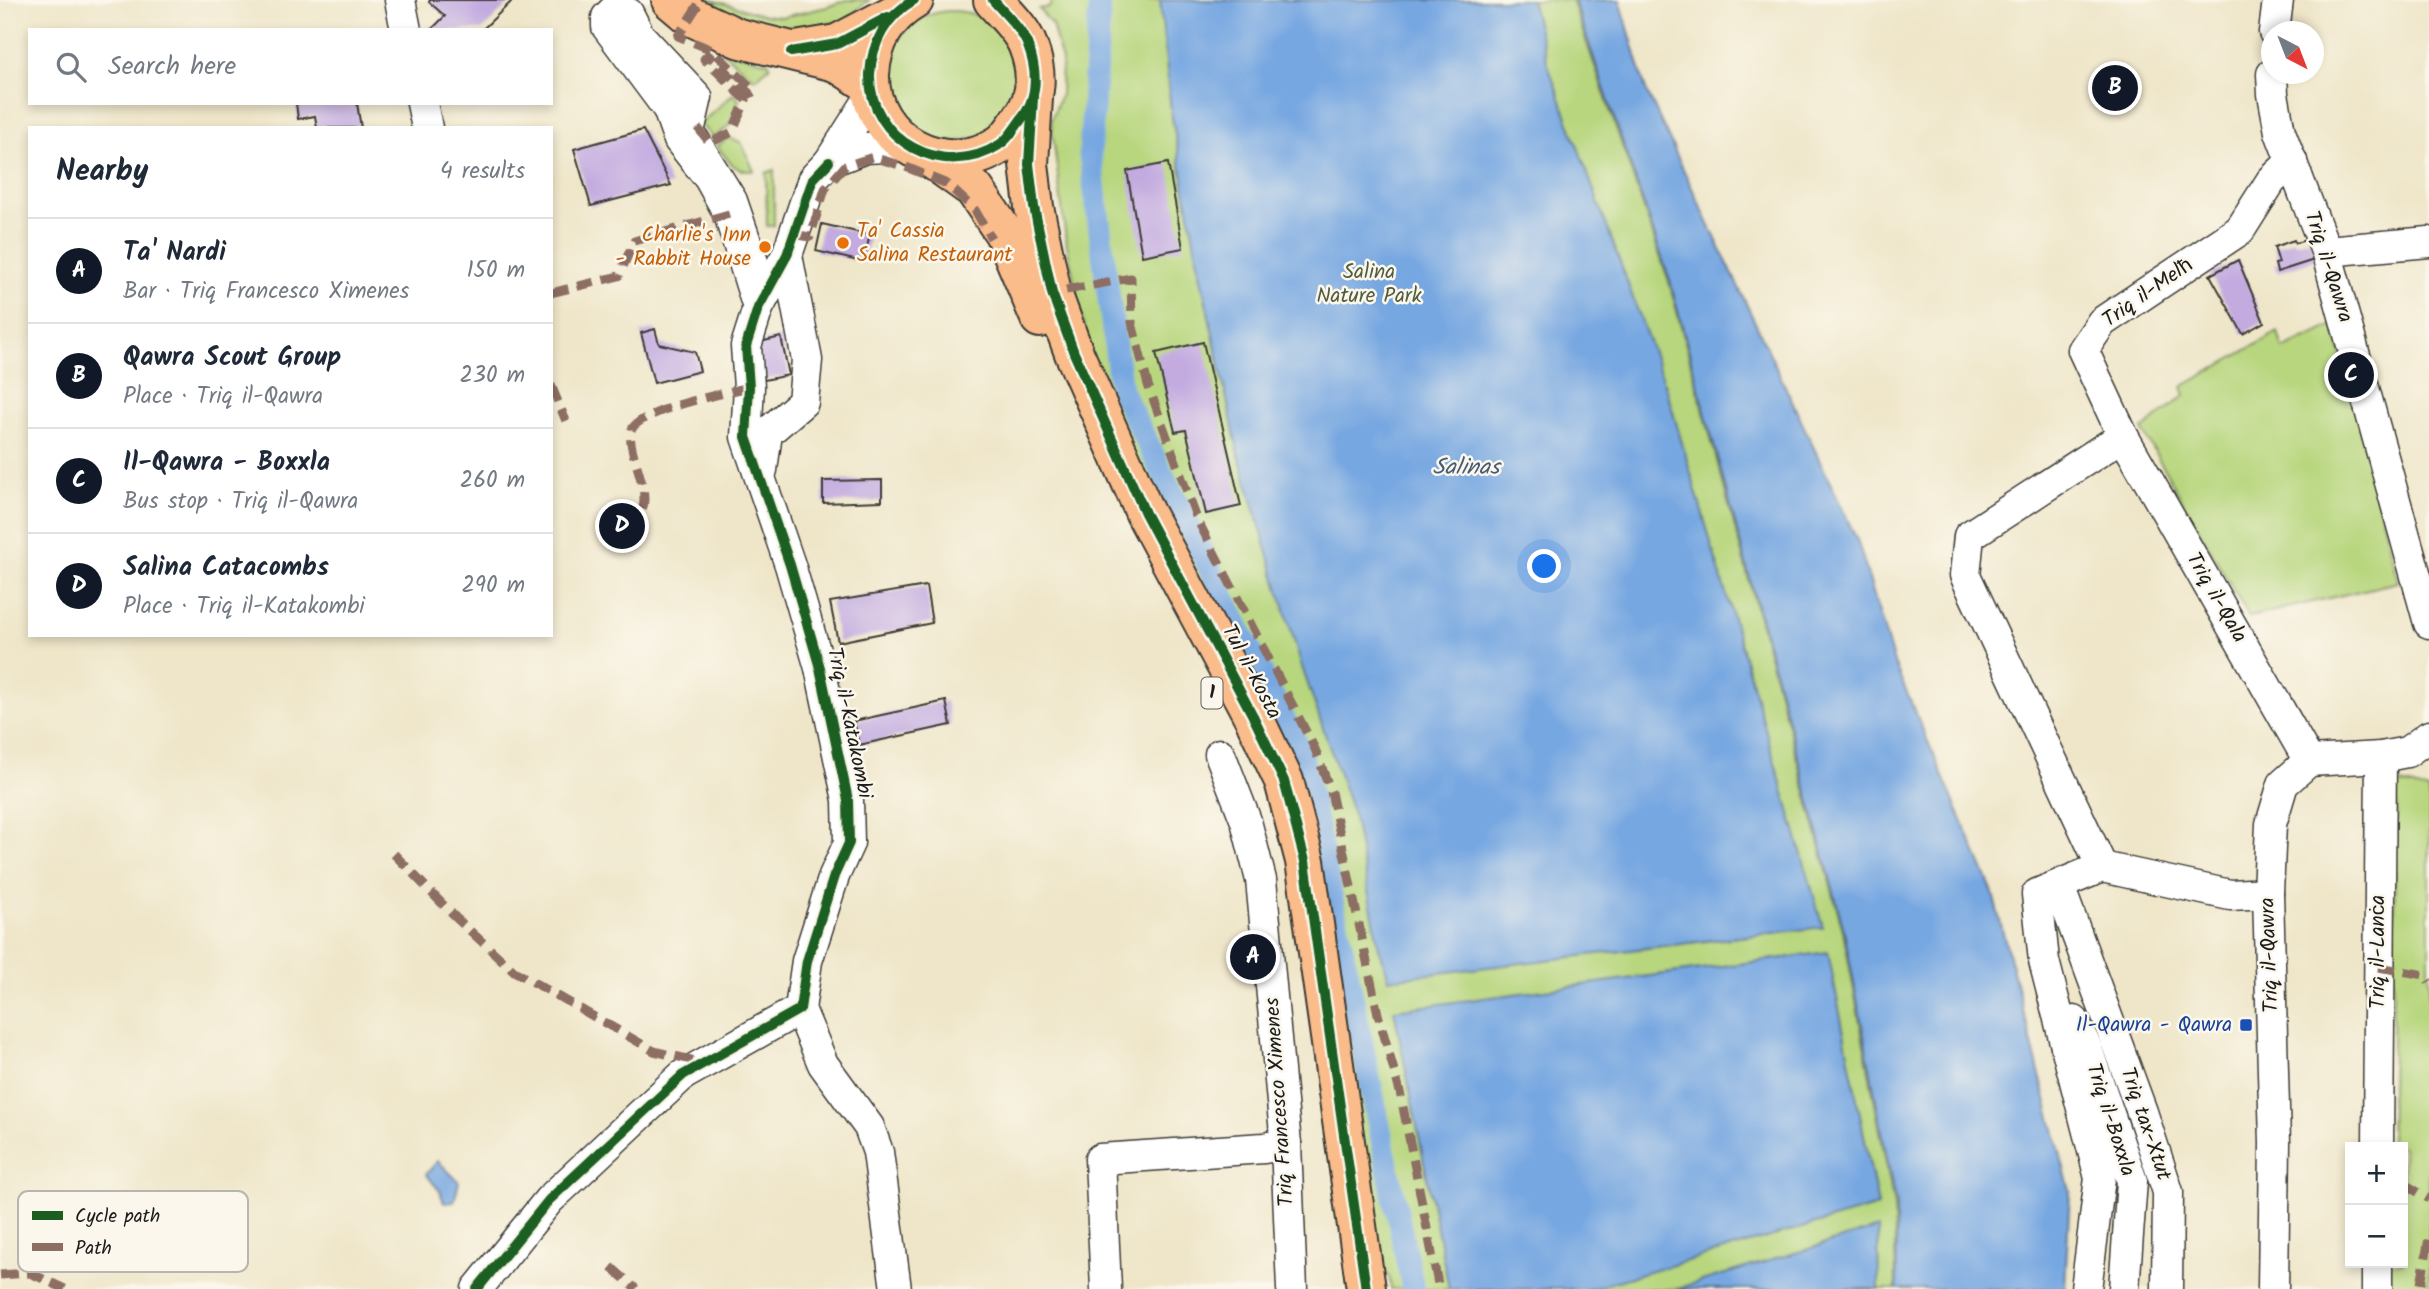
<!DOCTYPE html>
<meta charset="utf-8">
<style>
body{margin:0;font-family:Kalam,sans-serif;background:#f6f6f7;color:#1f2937}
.controls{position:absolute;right:21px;bottom:21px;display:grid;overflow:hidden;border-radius:0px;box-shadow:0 4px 10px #0003}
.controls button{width:63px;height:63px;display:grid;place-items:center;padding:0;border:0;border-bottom:2px solid #e0e1e3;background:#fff;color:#1f2937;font:35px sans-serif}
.compass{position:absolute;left:2261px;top:21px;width:63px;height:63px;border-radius:50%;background:#fff;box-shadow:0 4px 10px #0003;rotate:138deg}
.you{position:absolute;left:1545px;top:567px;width:24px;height:24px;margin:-18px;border:5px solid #fff;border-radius:50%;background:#1a73e8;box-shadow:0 0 0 10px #1a73e833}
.badge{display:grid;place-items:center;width:46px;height:46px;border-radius:50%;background:#111827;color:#fff;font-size:23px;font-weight:700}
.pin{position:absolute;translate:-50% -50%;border:4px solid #fff;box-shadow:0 2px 7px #0006}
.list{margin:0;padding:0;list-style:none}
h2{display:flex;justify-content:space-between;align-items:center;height:91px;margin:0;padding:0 28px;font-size:30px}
h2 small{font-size:23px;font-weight:400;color:#747a83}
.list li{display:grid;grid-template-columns:46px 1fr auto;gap:21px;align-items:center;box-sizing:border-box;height:105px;padding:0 28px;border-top:2px solid #e0e1e3}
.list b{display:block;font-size:26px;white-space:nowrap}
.list p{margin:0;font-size:23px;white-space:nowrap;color:#747a83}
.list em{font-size:23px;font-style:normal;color:#747a83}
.icon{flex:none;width:38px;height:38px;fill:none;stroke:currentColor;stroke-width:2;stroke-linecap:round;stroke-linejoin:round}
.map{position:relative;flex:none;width:2429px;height:1289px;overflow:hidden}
.search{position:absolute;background:#fff;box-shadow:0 4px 10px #0003;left:28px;top:28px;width:525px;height:77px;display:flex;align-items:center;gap:18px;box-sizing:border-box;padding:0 24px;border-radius:0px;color:#747a83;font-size:26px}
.panel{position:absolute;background:#fff;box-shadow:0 4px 10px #0003;left:28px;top:126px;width:525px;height:511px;border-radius:0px}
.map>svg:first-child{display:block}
</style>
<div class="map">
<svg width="2429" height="1289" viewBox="0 0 2429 1289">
<rect width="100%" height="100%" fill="#fbf7ec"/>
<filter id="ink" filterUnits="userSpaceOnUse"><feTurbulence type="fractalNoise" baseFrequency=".0143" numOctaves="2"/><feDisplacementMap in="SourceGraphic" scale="14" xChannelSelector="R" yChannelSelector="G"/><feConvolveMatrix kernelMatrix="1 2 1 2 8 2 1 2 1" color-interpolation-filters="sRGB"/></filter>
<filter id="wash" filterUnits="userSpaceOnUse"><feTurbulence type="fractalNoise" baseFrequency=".00686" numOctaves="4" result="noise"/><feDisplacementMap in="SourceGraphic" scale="28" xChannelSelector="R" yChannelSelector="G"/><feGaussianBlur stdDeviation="1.57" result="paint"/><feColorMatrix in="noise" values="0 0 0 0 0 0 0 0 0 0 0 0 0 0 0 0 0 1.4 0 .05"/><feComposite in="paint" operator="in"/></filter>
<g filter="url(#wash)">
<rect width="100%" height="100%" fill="#efe6c9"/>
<g fill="#b7d67d" stroke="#6a794c" stroke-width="2">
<polygon points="698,0 712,0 763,15 783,17 827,7 846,0 869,0 844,21 811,27 761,27"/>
<polygon points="1052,0 1572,0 1669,282 1843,931 1894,1207 1896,1289 1391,1289 1389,1276 1379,1269 1314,882 1106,393 1087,343 1066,240 1051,120 1061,94 1062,61 1052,25 1039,9 1050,7"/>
<circle cx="952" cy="76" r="65"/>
<polygon points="720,50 769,62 770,66 755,79"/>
<polygon points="733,94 739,100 729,126 713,138 700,124"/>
<path d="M728,138L741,142L754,171C733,172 729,161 717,146Z"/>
<polygon points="774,170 774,226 767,226 766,173"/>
<polygon points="2334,325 2398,582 2249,617 2142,430 2185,395 2182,387 2278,332 2283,349"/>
<polygon points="2397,783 2429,791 2429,1289 2387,1289 2388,1263 2403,1263 2403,1147 2390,1147"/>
</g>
<g fill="#77a7e1" stroke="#4a627e" stroke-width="2">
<polygon points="1160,0 1531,0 1548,65 1666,388 1823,927 1389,979 1379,948 1354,818 1302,667 1239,456 1200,274 1171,112"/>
<polygon points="1574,0 1620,0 1646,90 1858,542 1894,663 1992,890 2070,1191 2065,1289 1897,1289 1896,1206 1844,930 1670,281"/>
<polygon points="1828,952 1878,1206 1590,1289 1449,1289 1394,1010"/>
<polygon points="438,1161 459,1182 454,1202 444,1203 440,1191 426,1174"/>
<polygon points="1878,1228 1879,1289 1675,1289"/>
</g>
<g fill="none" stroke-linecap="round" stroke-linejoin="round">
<polyline stroke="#77a7e1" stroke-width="23" points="1100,0 1090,154 1121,390 1302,755 1413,1289"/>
</g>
<g id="blocks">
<g fill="#c3abe0">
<polygon points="430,0 513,0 482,30 431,30 445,16 429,2"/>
<polygon points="2120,71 2124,101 2110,104 2106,74"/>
<polygon points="296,103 357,103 361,128 317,128 315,116 298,119"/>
<polygon points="643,130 671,185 591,206 574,149"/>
<polygon points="1168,163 1183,248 1142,256 1127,171"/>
<polygon points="822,224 870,235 863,262 816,251"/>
<polygon points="2310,239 2317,259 2277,272 2275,264 2279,263 2274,247 2294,240 2295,243"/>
<polygon points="2238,260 2264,322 2243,334 2210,275"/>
<polygon points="655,329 659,344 695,352 700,371 654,383 641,333"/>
<polygon points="781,337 789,375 764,380 756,343"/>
<polygon points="1203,342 1241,506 1206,514 1186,430 1175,432 1156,353"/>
<polygon points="882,480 882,501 823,503 823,481"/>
<polygon points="926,586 932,623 838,642 830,602"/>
<polygon points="946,701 951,725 859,745 854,721"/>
</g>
</g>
</g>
<g filter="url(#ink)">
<use href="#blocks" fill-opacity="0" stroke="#3c3a36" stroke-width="2"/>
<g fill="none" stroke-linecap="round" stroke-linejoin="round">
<g stroke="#3c3a36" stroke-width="33">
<g id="minor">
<polyline points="400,0 406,30"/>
<polyline points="2274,32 2278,0"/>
<polyline points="2272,74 2273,94 2280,132 2326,251 2429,623"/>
<polyline points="871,96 829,162 865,148 909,146"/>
<polyline points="422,103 427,128"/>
<polyline points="2292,161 2271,181 2240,230 2102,322 2083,350 2123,436 2309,761"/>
<polyline points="2326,251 2429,242"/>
<polyline points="758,308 729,214 709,178 679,140 668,109 607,27 607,17 615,9 628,13 639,35 697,97 689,132 732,201 755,268 771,286"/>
<polyline points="762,470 767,433 803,402 807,360 787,255"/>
<polyline points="1220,754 1246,821 1261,880 1286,1144 1292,1289"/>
<polyline points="2102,867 1965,575 1969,536 2123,436"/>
<polyline points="2059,886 2142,1112 2168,1192 2167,1289"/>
<polyline points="800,1009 823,1064 869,1127 878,1152 896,1289"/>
<polyline points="2074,1021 2086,1046 2132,1181 2124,1289"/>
<polyline points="2378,1147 2381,757"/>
<polyline points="477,1289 549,1200 683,1075 800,1009 807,961 834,876 849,843 848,800 820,668 790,565 746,437 749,387 746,346 758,308 787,255 813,179 829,162"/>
<polyline points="1106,1289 1100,1159 1264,1148 1286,1144"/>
<polyline points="2086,1289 2100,1178 2044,961 2037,894 2102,867 2230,895 2268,893"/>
<polyline points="2273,1289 2275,1143 2268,893 2271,824 2283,784 2309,761 2381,757 2407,752 2429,736"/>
<polyline points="2377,1289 2377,1263"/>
</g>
</g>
<g stroke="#3c3a36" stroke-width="42">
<g id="major">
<polyline points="671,0 690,16 738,38 836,62 870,84"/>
<polyline points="796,51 837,44 896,13"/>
</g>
</g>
<g stroke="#3c3a36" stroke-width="42">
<g id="highway">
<path d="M914,0C886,16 872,43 870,74C868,140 944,181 999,145C1008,140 1014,129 1020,121C1038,99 1038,72 1028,46C1022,29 1004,13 993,0"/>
<polyline points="1033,98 1029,164 1034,207 1052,293 1074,353 1145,513 1253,716 1284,781 1305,861 1366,1289"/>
<polyline points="925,154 974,189 1004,233 1040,318"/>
</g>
</g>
<use href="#minor" stroke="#fff" stroke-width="30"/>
<use href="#major" stroke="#f9bc8a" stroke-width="38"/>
<use href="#highway" stroke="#f9bc8a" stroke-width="38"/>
<g stroke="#8d6e63" stroke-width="9" stroke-dasharray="18 9" stroke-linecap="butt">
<polyline points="698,5 678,36 712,50 755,91 750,94 708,55 704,59 746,100 732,132 710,143 698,128"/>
<polyline points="793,234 810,237 825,189 845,166 873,157 906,167 947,184 975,210 991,238"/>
<polyline points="1066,290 1131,278 1132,323 1148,385 1197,519 1315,749 1331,792 1378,1014 1400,1092 1439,1289"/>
<polyline points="551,293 619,276 634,241 729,214"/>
<polyline points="551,385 566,421"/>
<path d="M622,526C628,522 636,519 640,514C656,491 618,440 635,425C655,407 721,394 749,387"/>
<polyline points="394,854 455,917 514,971 654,1051 704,1063"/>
<polyline points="2378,967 2425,975 2429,982"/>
<polyline points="2403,1183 2429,1199"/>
<polyline points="611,1267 636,1289"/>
<polyline points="0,1275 30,1273 65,1289"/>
<polyline points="2421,1284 2429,1238"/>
</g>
<g stroke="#fbf7ec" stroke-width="15">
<g id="cycleway">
<path d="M914,0C886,16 872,43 870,74C868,140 944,181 999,145C1008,140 1014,129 1020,121C1038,99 1038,72 1028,46C1022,29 1004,13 993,0"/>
<polyline points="791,52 837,44 888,17"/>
<polyline points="1033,98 1029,164 1034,207 1052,293 1074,353 1145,513 1253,716 1284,781 1305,861 1366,1289"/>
<polyline points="477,1289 549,1200 683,1075 800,1009 807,961 834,876 849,843 848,800 820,668 790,565 746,437 749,387 746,346 758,308 787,255 813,179 829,162"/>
</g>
</g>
<use href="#cycleway" stroke="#1b5e20" stroke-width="10"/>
</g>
</g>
<g fill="#e8710a" stroke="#fbf7ec" stroke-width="2.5">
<circle cx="843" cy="243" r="7"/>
<circle cx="765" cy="247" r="7"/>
</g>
<rect fill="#1a4fb4" stroke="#fbf7ec" stroke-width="2.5" x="2239" y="1018" width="14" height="14" rx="3.5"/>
<g text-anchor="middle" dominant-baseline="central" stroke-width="5" stroke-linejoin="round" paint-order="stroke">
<rect fill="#fbf7ec" stroke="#5f5e5a" stroke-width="2" x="1201.5" y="677.5" width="21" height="31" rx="5"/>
<g font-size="19" font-weight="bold" fill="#1c1c1c">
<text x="1212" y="693">1</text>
</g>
<g font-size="21" fill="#c56008" stroke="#fbf7ec" text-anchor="start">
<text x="857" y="231">Ta' Cassia<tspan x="857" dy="24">Salina Restaurant</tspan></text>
<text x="751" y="235" text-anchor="end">Charlie's Inn<tspan x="751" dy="24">- Rabbit House</tspan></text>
</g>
<g font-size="21" fill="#1c1c1c" stroke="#fbf7ec">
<text transform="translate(2328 267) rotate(72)">Triq il-Qawra</text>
<text transform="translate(2148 293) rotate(-35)">Triq il-Melħ</text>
<text transform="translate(2216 598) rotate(60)">Triq il-Qala</text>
<text transform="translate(1251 672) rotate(62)">Tul il-Kosta</text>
<text transform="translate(849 723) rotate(78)">Triq il-Katakombi</text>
<text transform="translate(2378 952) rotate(-90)">Triq il-Lanċa</text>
<text transform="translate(2270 955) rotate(-92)">Triq il-Qawra</text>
<text transform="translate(1280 1102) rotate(-94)">Triq Francesco Ximenes</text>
<text transform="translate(2110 1120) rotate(72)">Triq il-Boxxla</text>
<text transform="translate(2145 1124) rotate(71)">Triq tax-Xtut</text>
</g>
<g font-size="21" fill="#525d3e" stroke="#fbf7ec">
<text x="1369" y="272">Salina<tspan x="1369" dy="24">Nature Park</tspan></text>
</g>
<g font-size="21" fill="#164399" stroke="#fbf7ec" text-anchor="end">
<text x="2232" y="1025">Il-Qawra - Qawra</text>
</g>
<g font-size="23" font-style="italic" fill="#455b75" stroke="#fbf7ec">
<text x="1466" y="468">Salinas</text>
</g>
</g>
<rect x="18" y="1191" width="230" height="81" rx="10" fill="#fbf7ec" stroke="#b8b5ae" stroke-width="2"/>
<rect x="32" y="1211" width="31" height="9" fill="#1b5e20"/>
<rect x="32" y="1243" width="31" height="8" fill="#8d6e63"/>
<g font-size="19" fill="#1c1c1c">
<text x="75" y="1222">Cycle path</text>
<text x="75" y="1254">Path</text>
</g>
</svg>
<div class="controls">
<button>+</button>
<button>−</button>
</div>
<svg class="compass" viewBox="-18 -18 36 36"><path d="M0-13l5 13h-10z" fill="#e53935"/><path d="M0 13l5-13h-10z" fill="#747a83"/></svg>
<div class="you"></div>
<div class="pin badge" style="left:1253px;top:957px">A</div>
<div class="pin badge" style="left:2115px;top:88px">B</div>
<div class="pin badge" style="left:2351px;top:375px">C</div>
<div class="pin badge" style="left:622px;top:526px">D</div>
<div class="search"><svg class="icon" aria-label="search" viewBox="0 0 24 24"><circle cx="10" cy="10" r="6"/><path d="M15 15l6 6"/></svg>Search here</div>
<section class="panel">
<h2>Nearby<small>4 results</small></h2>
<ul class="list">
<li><span class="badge">A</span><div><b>Ta' Nardi</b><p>Bar · Triq Francesco Ximenes</p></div><em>150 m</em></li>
<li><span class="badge">B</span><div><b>Qawra Scout Group</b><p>Place · Triq il-Qawra</p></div><em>230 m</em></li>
<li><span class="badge">C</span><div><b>Il-Qawra - Boxxla</b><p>Bus stop · Triq il-Qawra</p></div><em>260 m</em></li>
<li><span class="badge">D</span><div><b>Salina Catacombs</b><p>Place · Triq il-Katakombi</p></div><em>290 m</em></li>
</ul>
</section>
</div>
